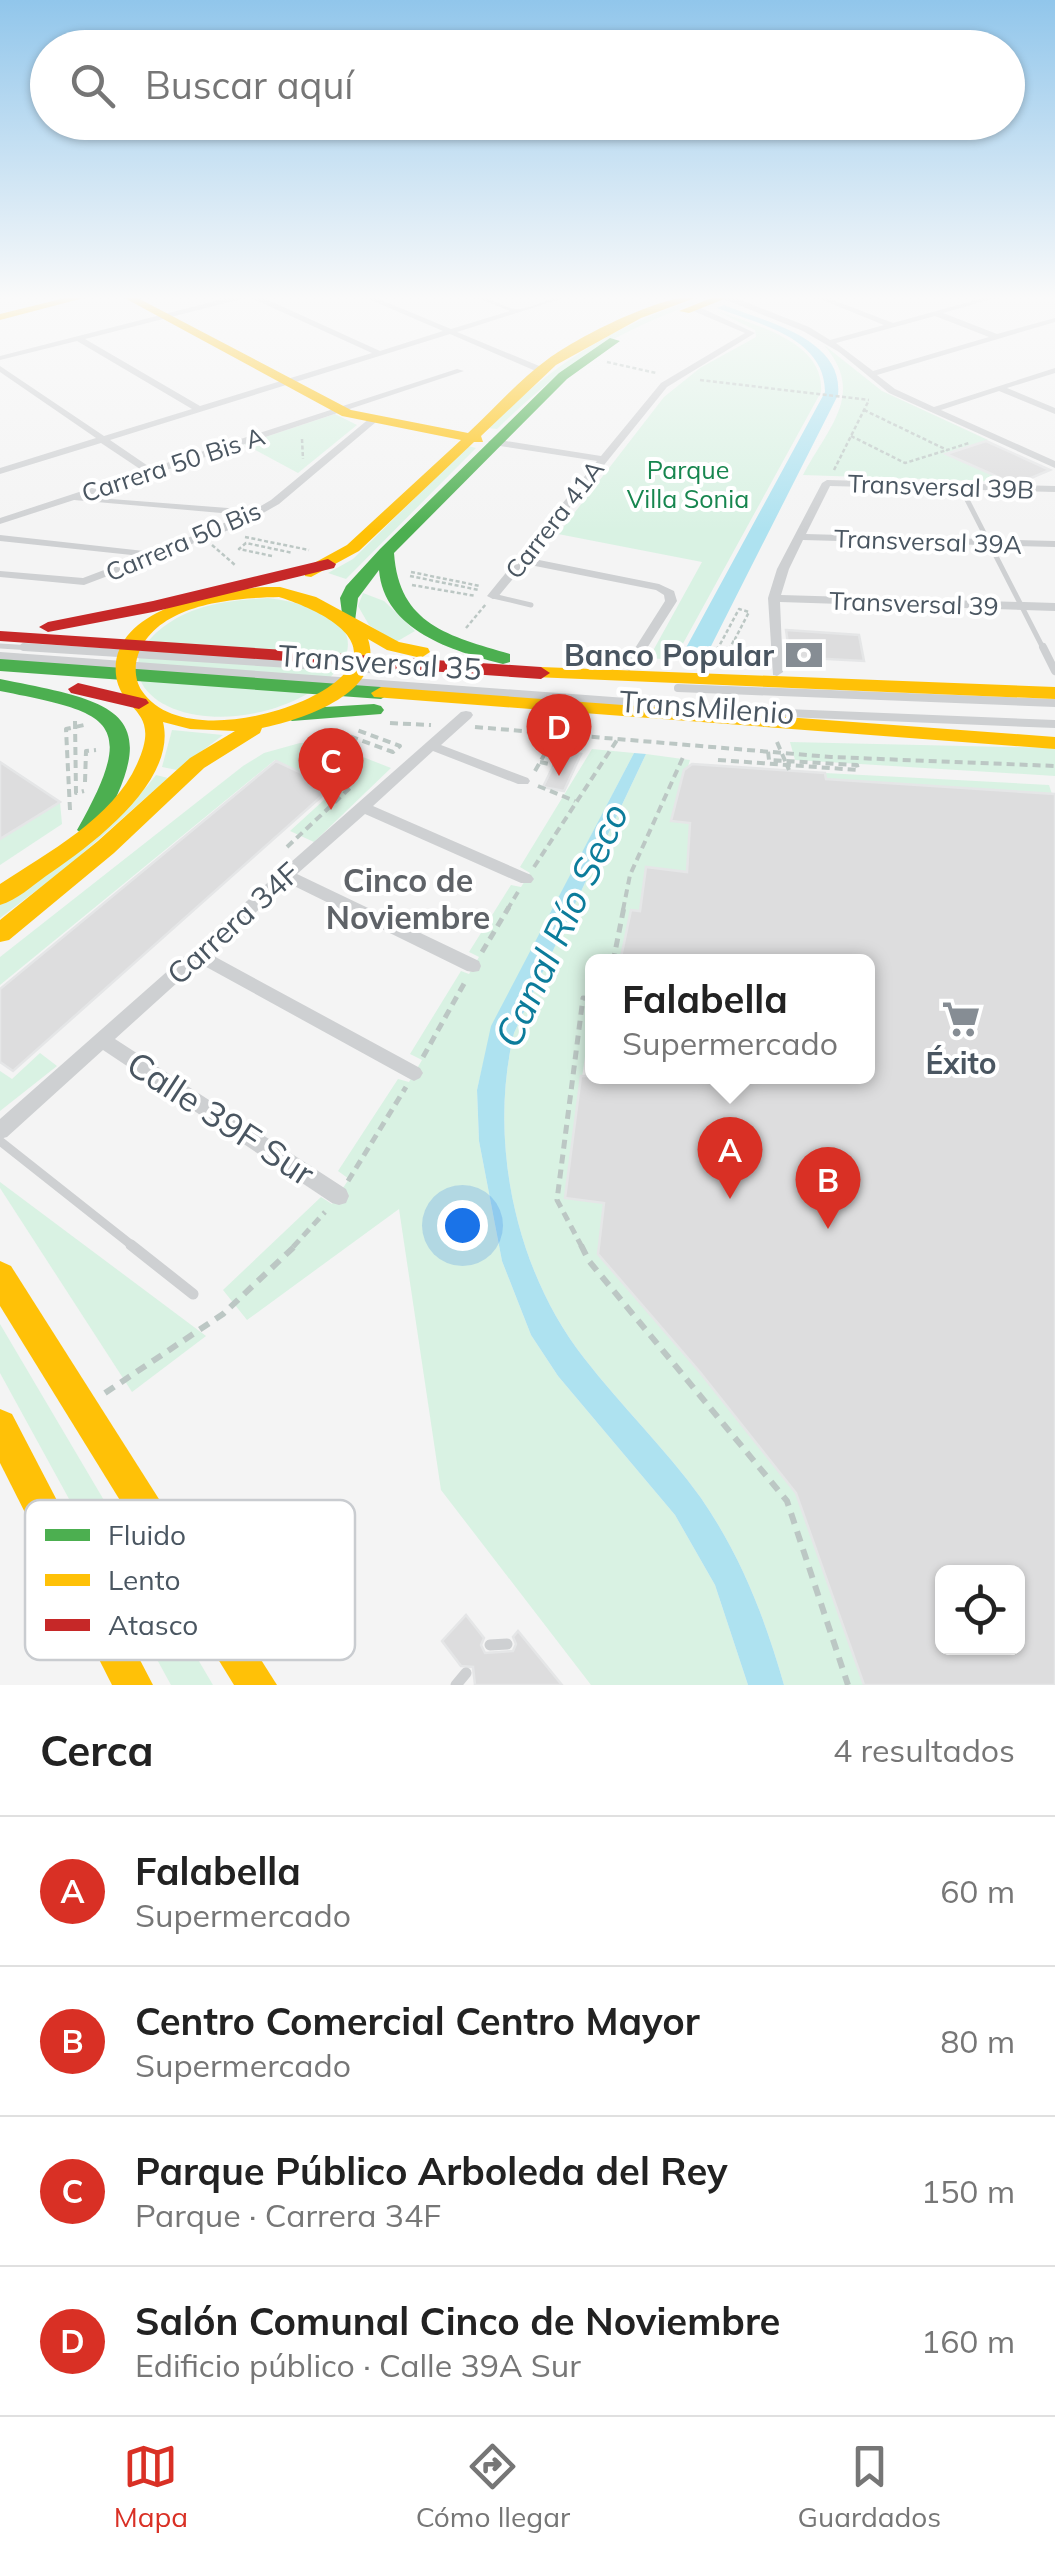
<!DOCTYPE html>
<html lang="es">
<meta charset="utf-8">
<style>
body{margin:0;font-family:Mulish,sans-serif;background:#f2f2f2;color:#222}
.controls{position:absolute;right:30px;bottom:30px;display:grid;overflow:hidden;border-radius:15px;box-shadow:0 2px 8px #0004}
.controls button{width:90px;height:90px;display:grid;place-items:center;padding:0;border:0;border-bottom:2px solid #e0e0e0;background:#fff;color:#222;font:50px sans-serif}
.you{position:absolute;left:462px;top:1225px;width:35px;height:35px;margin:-25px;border:8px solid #fff;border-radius:50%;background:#1a73e8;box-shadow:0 0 0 15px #1a73e833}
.badge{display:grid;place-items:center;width:65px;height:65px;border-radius:50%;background:#d93025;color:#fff;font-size:32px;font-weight:700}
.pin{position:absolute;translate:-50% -82px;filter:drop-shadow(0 2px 5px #0008)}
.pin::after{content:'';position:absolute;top:52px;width:35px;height:30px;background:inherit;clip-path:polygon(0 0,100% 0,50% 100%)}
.popup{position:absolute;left:585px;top:954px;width:290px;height:130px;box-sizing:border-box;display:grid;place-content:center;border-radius:15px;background:#fff;filter:drop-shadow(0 2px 8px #0005);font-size:32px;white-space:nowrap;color:#767676}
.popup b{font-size:38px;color:#222}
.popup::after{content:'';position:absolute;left:50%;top:100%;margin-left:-20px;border:20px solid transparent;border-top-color:#fff}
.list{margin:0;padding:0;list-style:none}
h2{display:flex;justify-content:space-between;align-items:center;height:130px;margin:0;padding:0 40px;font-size:42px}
h2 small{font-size:32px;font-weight:400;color:#767676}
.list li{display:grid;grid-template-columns:65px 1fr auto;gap:30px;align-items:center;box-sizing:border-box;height:150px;padding:0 40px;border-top:2px solid #e0e0e0}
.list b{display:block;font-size:38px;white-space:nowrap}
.list p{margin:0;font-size:32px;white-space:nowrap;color:#767676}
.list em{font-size:32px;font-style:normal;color:#767676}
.icon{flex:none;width:55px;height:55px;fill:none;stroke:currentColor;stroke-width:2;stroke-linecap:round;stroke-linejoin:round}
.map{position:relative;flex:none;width:1055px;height:1685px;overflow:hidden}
.search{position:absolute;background:#fff;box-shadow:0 2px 8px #0004;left:30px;right:30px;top:30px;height:110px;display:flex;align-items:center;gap:25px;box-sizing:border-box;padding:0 35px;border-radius:55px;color:#767676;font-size:38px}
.sheet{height:730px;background:#fff}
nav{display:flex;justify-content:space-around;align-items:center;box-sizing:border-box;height:140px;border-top:2px solid #e0e0e0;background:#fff;font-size:28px;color:#767676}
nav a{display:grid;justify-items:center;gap:5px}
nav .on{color:#d93025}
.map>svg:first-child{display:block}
</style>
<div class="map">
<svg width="1055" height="1685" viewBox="0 0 1055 1685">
<rect width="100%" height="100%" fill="#f4f4f4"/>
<g fill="#d9f2e3">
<path d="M690,301L696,303C610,334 562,366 497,429L487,428C553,366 603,331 690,301Z"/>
<path d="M715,310C752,325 825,340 821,392L674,660L649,658L702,562L558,534L664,397L700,368L756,337L755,330Z"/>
<path d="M824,345L882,391L988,440L948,455L1009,482L803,475C829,426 866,394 824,345Z"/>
<polygon points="335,414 357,425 298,473 244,444"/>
<polygon points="468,446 476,448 346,579 328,573 353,559"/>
<polygon points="363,593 384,601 415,631 396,642 369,625 358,606"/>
<path d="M268,598C434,620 307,732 197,715C135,705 114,657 172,621C201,603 235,600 268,598Z"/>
<polygon points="172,730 223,735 177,770 162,767"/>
<polygon points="790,742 1055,748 1055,776 795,760"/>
<polygon points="300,743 327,743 391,768 314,842 290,831 337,788 275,760 0,985 0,957 243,766 264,753"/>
<polygon points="592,749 634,753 492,1026 477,1090 479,1141 502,1261 531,1335 558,1376 675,1515 715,1585 748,1685 591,1685 441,1490 399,1209 247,1320 223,1290 321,1197 332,1204 349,1179 338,1171 398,1079 409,1082 422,1060 410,1054 461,971 469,974 479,957 469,952 511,885 521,887 530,873 520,867"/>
<path d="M646,754L690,760L671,820L690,823L687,872L646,867L640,911L631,910L620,961L592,962V1007L565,1198L604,1203L598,1254L699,1371L796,1493L864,1685H784C765,1618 741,1556 701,1498C665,1448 621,1406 584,1358C515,1270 488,1140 514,1033Z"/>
<polygon points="825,773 1049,785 1052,794 826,779"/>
<path d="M156,775L168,778L66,868L0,918V905C54,866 115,829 156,775Z"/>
<polygon points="60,802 62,824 0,865 0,839"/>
<polygon points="40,1053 57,1066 0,1111 0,1071 12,1079"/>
<polygon points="0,1182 206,1336 132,1392 0,1188"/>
<polygon points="0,1324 213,1685 171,1685 0,1373"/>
</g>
<g fill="#aee2f0">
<path d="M724,305C765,322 844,338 838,395L704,660L681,657L825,392C825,337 758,324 717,308Z"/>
<path d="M634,753L646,754L514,1033C488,1140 515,1270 584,1358C621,1406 665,1448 701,1498C741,1556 765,1618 784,1685H748L715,1585L675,1515L558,1376L531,1335L502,1261L479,1141L477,1090L491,1026Z"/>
</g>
<g fill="#ddddde" stroke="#e5e6e7" stroke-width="2.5" fill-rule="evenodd">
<polygon points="986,441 1050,470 1024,481 1007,481 946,454"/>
<polygon points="786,630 859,635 864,661 790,657"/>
<polygon points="561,750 581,754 564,791 543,787"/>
<polygon points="276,761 332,787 13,1071 0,1062 0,989"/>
<polygon points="0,762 60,802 0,839"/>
<path d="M692,764L825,773L826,779L1055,794V1685H864L796,1493L699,1371L598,1254L604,1203L565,1198L581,1076H868V962H620L631,910L640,911L646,867L687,872L690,823L671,821L684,770ZM942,1572H1018V1648H942Z"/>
<polygon points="466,1615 484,1638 481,1645 485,1653 513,1651 516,1644 513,1637 518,1631 562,1685 475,1685 473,1667 461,1666 442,1641"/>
</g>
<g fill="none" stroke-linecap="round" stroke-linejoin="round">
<g stroke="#bcc7c4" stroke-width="2.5" stroke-dasharray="4 2.5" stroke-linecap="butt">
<polyline points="607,362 656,373"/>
<polyline points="700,380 869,400"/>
<polyline points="864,410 947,450 969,443"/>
<polyline points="851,436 905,463 947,450"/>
<polyline points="302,439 303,459"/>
<polyline points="834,470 868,402"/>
<polyline points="245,537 309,550"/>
<polyline points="212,545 235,565"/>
<polyline points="272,556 239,549 246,543 293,553"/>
<polyline points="411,572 480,586"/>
<polyline points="410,576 479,590"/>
<polyline points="412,585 476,596"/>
<polyline points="466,628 486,604"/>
<polyline points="717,650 739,609 749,612 735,639 739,650"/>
<polyline points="729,650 734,640"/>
</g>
<g stroke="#bcc7c4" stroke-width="4" stroke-dasharray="8 5" stroke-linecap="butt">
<polyline points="738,647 745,664"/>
<polyline points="715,655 726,657 730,647"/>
<polyline points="712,660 719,647"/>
<polyline points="75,721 76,793 84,791"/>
<polyline points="390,723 431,725"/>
<polyline points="475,727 831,757 1055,766"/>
<polyline points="338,732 393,752 400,746 354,729"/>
<polyline points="777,742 789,770"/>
<polyline points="718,760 858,770 857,765 769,760 768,751"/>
<polyline points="540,762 553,765"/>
<polyline points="535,771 552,741"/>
<polyline points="85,782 86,751 96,750"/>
<polyline points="538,786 575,801"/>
<polyline points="70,810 66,729 84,725"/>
<polyline points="287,847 351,787 353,774 346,765 327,758"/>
<polyline points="534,867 619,737"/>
<polyline points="507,910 518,892"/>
<polyline points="623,910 630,875 684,755"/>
</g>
<g stroke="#bcc7c4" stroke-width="5" stroke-dasharray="9 6" stroke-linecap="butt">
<polyline points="482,952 509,907"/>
<polyline points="613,962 624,907"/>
<polyline points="423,1057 465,982"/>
<polyline points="348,1181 406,1087"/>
<polyline points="293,1247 325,1212"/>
<polyline points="582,1247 557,1200 583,998 592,999"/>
</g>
<g stroke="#bcc7c4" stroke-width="6" stroke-dasharray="11 8" stroke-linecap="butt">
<polyline points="581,1245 589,1261 787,1501 848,1685"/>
<polyline points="105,1393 223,1314 296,1245"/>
</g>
<g stroke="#ced0d2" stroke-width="5">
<polyline points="960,486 1044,650"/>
<polyline points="493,596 531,605"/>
<polyline points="0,646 64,650"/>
</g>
<g stroke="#ced0d2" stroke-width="8">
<polyline points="24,647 415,672"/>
<polyline points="1043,647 1055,671"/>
<polyline points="0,656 761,712 1055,724"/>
<polyline points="678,688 1055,703"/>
</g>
<polyline stroke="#ced0d2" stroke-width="9" points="0,1141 134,1247"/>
<g stroke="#ced0d2" stroke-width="11">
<polyline points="131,1245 193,1294"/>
<polyline points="490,1645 507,1644"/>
<polyline points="456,1685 466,1673"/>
</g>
<g fill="#ced0d2" fill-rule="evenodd">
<polygon points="7,295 21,295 0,299 0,296"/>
<path d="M239,295H257L380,351L443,331L359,295H369L451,329L510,311L470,295C488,295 502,308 517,309C533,309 553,295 573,295L457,332L544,368V372H538L450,334L110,440L151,468L457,369L464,371L85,497L254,510L271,500L370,418H376V422L279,504L242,525L84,585L0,577V571L83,578L141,556L0,541V535L153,552L244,515L74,500L0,524V518L143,471L101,443L0,474V468L96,438L0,372V366L104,436L192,409L77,341L0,360V356ZM249,297L372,353L200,406L85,339Z"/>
<path d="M721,295H728L809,327L830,340L884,325L810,295H820L893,323L994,295H1006L943,313L997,334L1055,318V322L877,375L895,389L934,407L1055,368V373L1007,388L1055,408V414L999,391L941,410L1055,461V468L889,393L839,352L803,331L721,298ZM935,316L989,337L873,371L836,343Z"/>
<polygon points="691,306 697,306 755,333 667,387 529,558 659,584 674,591 677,601 635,667 629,671 623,667 665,601 664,595 656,590 525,564 497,598 493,599 487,596 597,461 493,445 488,442 493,439 601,456 661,383 745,333 691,310"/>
<polygon points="827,480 1055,486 1055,492 830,486 806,534 1055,541 1055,547 803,540 789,569 781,595 1055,603 1055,611 780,602 783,672 777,676 773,675 768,598 777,569 822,483"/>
<polygon points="466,711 471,712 473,715 471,718 441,745 528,778 530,781 528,784 518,784 433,751 373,806 531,875 534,879 531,883 521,883 365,814 297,874 479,961 481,966 479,971 473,972 467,971 288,883 210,954 420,1068 423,1073 420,1078 414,1081 408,1078 199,963 115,1039 346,1189 349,1196 346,1203 339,1205 332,1203 103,1050 7,1137 0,1139 0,1119 461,712"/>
</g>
<g fill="#4caf50" fill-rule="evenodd">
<path d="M610,338L620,341L567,379L394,553C399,625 449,636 510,654V662L503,664C453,651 384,631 379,570L358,598L355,621H343L340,598L346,586L380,549L559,373Z"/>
<polygon points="0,659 381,687 391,693 381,699 0,671"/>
<path d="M0,679C116,702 170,710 96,835L88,838L77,830C140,719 111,713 0,691Z"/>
<polygon points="374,704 381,706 384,710 381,714 292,721 282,715 292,709"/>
</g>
<g fill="#ffc107" fill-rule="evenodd">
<polygon points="77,295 95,295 0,320 0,314"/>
<path d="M119,295H132L351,410L468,433C494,409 519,380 548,359C581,335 663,294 703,295L641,318L556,365L481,436L483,442H474L359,551L311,577L305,576V568L347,545L461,440L342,416Z"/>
<polygon points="719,295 734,295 689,313 679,311"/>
<path d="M267,587H280L316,597L399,642L428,648L430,652L421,658L387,650L368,639C386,693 301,720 262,728L260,733L204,768L114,853L9,940L0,942V920L98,841L190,758L235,731L190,729L163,722C178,782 89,847 46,876C32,886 17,900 0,905V884C47,853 113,818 137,764C163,708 120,713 116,675C109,607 220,589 267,587ZM279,597C311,607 386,638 339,679C299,715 178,745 142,691C135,681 134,666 138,655C157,603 233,598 279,597Z"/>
<polygon points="541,667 1055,687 1055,699 534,677 534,669"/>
<polygon points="381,687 1055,737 1055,749 374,697 371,693"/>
<polygon points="0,1261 11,1266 277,1685 234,1685 0,1306"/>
<polygon points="0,1409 12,1414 153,1685 112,1685 0,1463"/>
</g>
<g fill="#c62828" fill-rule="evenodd">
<polygon points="328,559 336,564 334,568 153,612 48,632 39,627 48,622 153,601"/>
<polygon points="0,631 541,667 550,673 541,679 0,641"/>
<polygon points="78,683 146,699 149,703 139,709 71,693 68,689"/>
</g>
</g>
<linearGradient id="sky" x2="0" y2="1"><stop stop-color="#91c6eb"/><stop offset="0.56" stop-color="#fafafa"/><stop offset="1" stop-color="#fafafa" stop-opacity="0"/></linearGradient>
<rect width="1055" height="531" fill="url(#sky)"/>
<defs>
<g id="bank-bare" transform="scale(3)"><path d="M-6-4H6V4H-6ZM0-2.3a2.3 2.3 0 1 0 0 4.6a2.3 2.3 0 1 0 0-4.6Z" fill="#868d94" stroke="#fff" stroke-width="2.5" paint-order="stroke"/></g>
<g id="supermarket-bare" transform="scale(3)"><path d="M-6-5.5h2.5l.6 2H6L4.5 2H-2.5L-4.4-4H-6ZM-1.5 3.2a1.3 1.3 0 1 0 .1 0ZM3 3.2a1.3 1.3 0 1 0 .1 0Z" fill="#868d94" stroke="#fff" stroke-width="2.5" paint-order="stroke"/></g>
</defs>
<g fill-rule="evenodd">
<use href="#bank-bare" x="804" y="655"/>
<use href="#supermarket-bare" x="961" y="1019"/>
</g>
<g text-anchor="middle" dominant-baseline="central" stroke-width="8" stroke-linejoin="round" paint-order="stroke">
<g font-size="25" fill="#4a5661" stroke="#fff">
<text transform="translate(173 464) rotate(-18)">Carrera 50 Bis A</text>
<text transform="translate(941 486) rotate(2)">Transversal 39B</text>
<text transform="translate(554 519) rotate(-52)">Carrera 41A</text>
<text transform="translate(183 541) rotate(-23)">Carrera 50 Bis</text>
<text transform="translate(928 541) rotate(2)">Transversal 39A</text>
<text transform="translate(914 603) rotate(2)">Transversal 39</text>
</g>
<g font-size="25" fill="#17864f" stroke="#fff">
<text x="688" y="469">Parque<tspan x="688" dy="29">Villa Sonia</tspan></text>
</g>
<g font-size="30" font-weight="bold" fill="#4a5661" stroke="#fff" text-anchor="end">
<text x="774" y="655">Banco Popular</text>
<text x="961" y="1063" text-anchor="middle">Éxito</text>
</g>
<g font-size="30" fill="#4a5661" stroke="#fff">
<text transform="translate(380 662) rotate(4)">Transversal 35</text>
<text transform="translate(707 707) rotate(4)">TransMilenio</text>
<text transform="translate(233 923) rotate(-42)">Carrera 34F</text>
</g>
<g font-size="32" font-weight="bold" fill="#5f6368" stroke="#fff">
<text x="408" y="880">Cinco de<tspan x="408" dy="37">Noviembre</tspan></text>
</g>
<g font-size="35" fill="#4a5661" stroke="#fff">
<text transform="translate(221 1118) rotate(33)">Calle 39F Sur</text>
</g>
<g font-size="38" font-style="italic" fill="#0c7c9b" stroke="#fff">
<text transform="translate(561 925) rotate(-65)">Canal Río Seco</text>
</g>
</g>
<rect x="25" y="1500" width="330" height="160" rx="15" fill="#fff" stroke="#c9ccd0" stroke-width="2.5"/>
<rect x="45" y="1529" width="45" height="12" fill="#4caf50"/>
<rect x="45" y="1574" width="45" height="12" fill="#ffc107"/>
<rect x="45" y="1619" width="45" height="12" fill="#c62828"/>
<g font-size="28" fill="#4a5661">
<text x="108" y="1545">Fluido</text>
<text x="108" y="1590">Lento</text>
<text x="108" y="1635">Atasco</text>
</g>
</svg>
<div class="controls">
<button><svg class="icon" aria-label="locate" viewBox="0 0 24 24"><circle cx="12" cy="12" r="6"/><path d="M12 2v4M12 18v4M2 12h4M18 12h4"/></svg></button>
</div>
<div class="you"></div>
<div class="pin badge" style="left:730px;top:1199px">A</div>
<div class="popup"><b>Falabella</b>Supermercado</div>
<div class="pin badge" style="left:828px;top:1229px">B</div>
<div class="pin badge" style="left:331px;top:810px">C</div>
<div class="pin badge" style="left:559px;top:776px">D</div>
<div class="search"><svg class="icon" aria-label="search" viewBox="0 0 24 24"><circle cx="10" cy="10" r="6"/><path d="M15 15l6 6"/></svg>Buscar aquí</div>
</div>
<section class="sheet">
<h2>Cerca<small>4 resultados</small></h2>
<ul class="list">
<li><span class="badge">A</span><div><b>Falabella</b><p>Supermercado</p></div><em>60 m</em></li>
<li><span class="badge">B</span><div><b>Centro Comercial Centro Mayor</b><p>Supermercado</p></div><em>80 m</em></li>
<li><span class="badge">C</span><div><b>Parque Público Arboleda del Rey</b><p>Parque · Carrera 34F</p></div><em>150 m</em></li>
<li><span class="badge">D</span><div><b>Salón Comunal Cinco de Noviembre</b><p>Edificio público · Calle 39A Sur</p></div><em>160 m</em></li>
</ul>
</section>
<nav>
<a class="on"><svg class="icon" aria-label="map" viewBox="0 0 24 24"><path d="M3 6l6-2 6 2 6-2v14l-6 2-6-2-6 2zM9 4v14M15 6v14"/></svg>Mapa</a>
<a><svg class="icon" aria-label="directions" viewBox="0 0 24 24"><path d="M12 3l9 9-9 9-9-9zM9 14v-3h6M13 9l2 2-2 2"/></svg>Cómo llegar</a>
<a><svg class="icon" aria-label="saved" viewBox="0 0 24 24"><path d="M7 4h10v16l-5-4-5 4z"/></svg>Guardados</a>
</nav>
